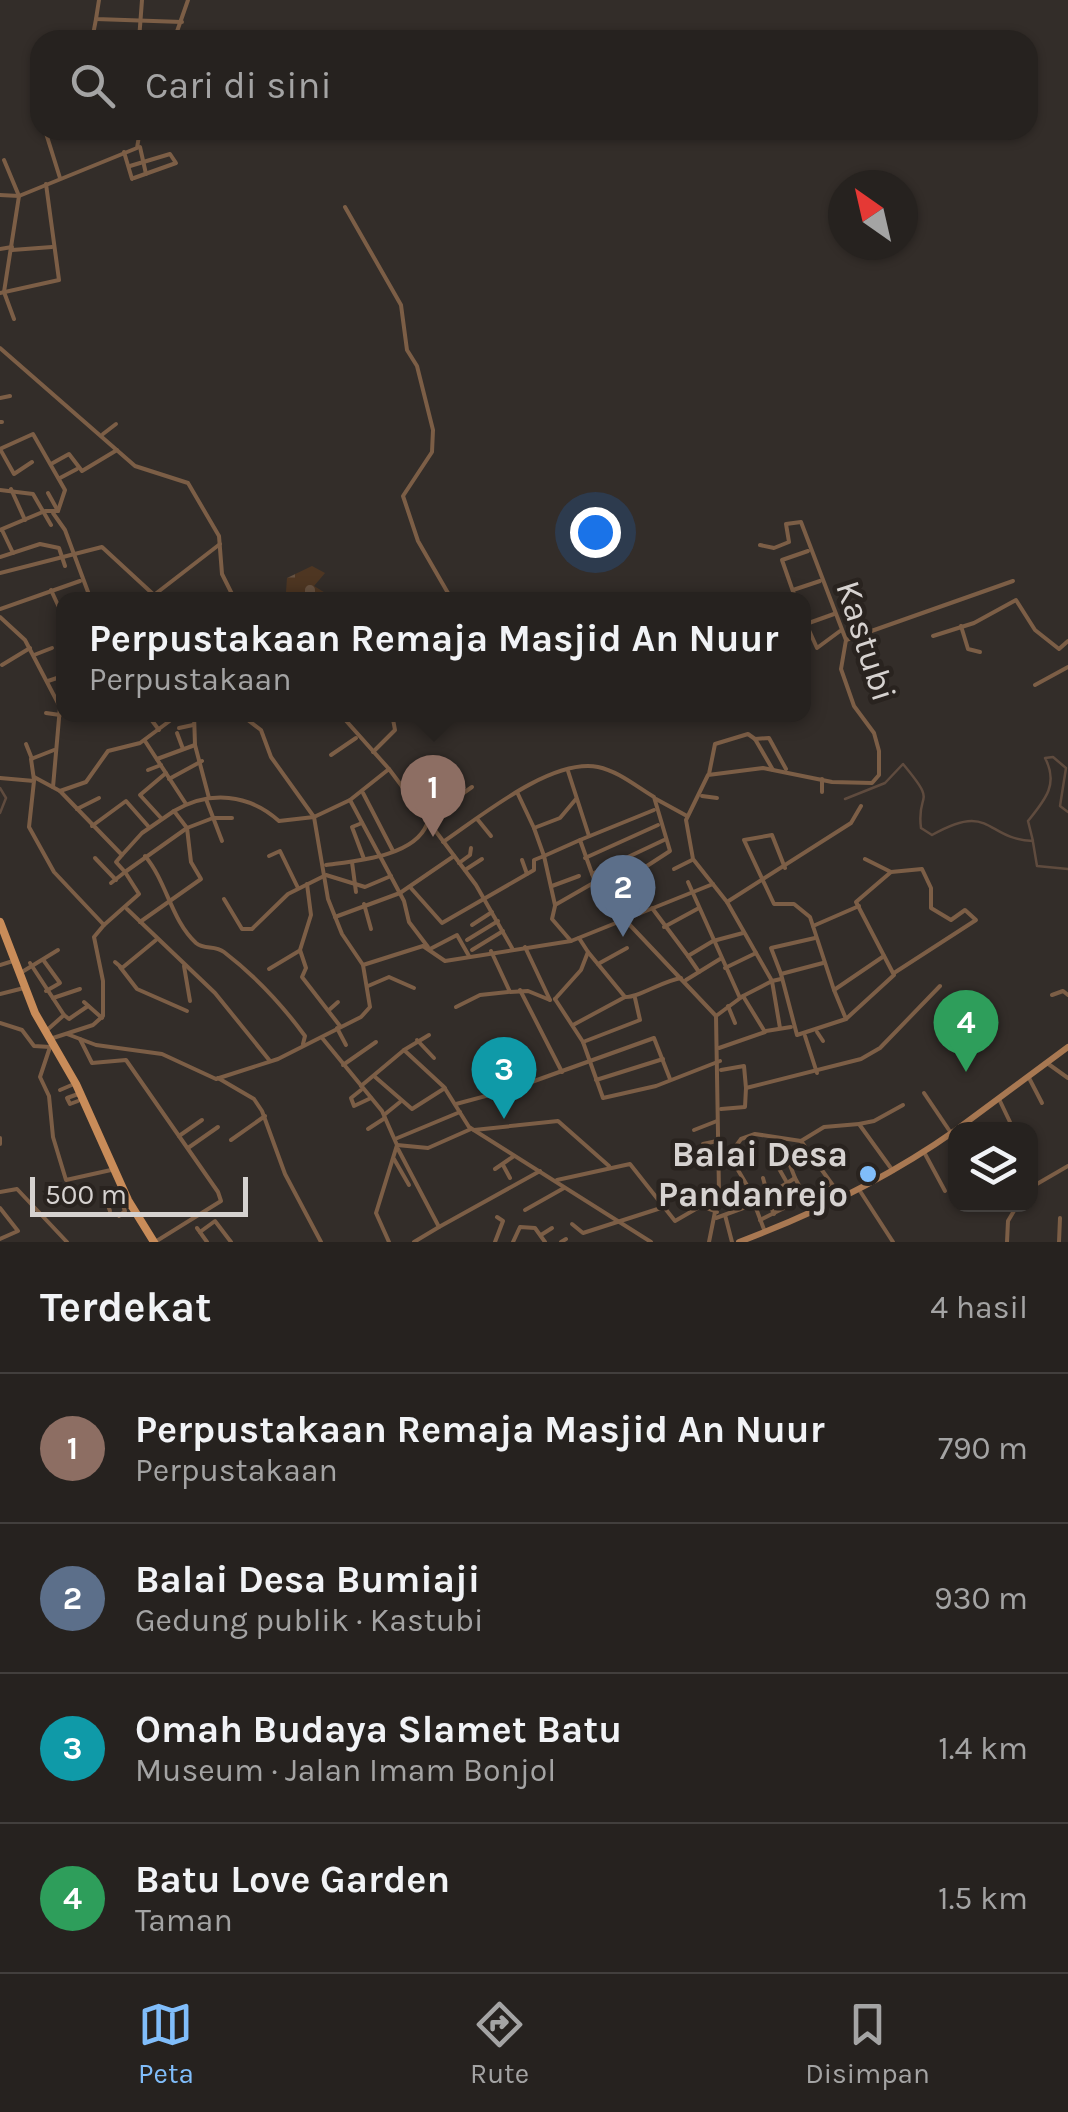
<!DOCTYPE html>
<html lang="id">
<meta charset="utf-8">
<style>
body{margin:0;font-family:Karla,sans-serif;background:#2e2a28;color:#f1f3f6}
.controls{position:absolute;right:30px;bottom:30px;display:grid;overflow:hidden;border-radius:20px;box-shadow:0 2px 8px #0004}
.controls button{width:90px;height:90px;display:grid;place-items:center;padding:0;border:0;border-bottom:2px solid #423f3d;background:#26221f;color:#f1f3f6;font:50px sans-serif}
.compass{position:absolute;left:828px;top:170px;width:90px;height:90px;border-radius:50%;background:#26221f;box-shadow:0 2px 8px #0004;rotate:326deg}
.scale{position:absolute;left:30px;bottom:25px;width:218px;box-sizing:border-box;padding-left:10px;border:5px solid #d6d2d0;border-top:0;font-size:28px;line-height:35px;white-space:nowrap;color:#d6d2d0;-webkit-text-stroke:8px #29231f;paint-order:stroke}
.you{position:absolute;left:595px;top:532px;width:35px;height:35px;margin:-25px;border:8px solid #fff;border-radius:50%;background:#1a73e8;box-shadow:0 0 0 15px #1a73e833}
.badge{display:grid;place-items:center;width:65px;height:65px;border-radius:50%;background:#80bdfa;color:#fff;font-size:32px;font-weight:700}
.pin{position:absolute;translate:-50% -82px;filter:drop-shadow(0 2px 5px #0008)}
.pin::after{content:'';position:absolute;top:52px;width:35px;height:30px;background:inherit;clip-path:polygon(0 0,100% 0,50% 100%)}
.popup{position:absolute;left:56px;top:592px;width:755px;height:130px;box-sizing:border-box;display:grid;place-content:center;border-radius:20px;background:#26221f;filter:drop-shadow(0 2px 8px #0005);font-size:32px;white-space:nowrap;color:#a4a4a4}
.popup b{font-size:38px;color:#f1f3f6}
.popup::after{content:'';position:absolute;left:50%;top:100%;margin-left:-20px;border:20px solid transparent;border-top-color:#26221f}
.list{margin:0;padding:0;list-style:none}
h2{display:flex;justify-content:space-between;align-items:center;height:130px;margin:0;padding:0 40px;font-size:42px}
h2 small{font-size:32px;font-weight:400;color:#a4a4a4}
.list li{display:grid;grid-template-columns:65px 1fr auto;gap:30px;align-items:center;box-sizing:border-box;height:150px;padding:0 40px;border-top:2px solid #423f3d}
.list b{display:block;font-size:38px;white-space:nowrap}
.list p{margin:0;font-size:32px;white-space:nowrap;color:#a4a4a4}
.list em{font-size:32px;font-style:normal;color:#a4a4a4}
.icon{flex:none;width:55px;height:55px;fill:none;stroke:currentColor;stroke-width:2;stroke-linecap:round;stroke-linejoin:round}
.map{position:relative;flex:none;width:1068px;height:1242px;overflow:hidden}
.search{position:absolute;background:#26221f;box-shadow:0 2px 8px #0004;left:30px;right:30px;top:30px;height:110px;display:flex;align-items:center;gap:25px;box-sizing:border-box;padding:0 35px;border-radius:30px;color:#a4a4a4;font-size:38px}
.sheet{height:730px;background:#26221f}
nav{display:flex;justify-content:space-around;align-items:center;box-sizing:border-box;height:140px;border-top:2px solid #423f3d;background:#26221f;font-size:28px;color:#a4a4a4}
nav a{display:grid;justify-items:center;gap:5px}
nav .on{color:#80bdfa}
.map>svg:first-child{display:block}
</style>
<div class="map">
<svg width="1068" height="1242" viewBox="0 0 1068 1242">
<defs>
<pattern id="cemetery-stones" width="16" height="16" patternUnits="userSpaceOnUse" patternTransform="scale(2.5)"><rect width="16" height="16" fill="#4e3622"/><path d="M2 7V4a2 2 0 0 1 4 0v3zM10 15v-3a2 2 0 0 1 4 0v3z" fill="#675241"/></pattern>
</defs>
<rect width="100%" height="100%" fill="#332d29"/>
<polygon fill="url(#cemetery-stones)" points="312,566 325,573 314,586 327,594 322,599 286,592 287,578"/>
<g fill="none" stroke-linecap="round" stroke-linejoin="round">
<g stroke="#5f4b3e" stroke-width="2.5">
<polyline points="0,788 6,798 0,813"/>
<path d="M845,799L885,783L903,764C939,807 916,790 921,828L932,835C992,801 984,839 1033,841L1028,821C1045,800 1059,784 1045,758L1053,757L1066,768L1060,806L1068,812"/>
<polyline points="1033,842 1037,866 1068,869"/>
</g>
<g stroke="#7c5e46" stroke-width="4">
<polyline points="99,0 96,19 182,22"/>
<polyline points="92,40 96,19"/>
<polyline points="139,40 142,0"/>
<polyline points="174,40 188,0"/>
<polyline points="176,40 210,34"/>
<polyline points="45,130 60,178"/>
<polyline points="140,147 146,174"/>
<polyline points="124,152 132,179"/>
<polyline points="4,160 19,196 4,292 14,319"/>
<polyline points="130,166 170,154 176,163 134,178"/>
<polyline points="0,195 19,196 137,148 140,130"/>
<polyline points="345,207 401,305 407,350 417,366 433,430 432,452 403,496 418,541 452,600"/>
<polyline points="0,249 12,247"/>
<polyline points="12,250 52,247"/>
<polyline points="0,293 59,280 46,184"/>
<polyline points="0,348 135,466 188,483 219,536 222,574 235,600"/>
<polyline points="0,398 10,396"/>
<polyline points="0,422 2,422"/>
<polyline points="103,434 116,424"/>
<polyline points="0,449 33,434 65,490 58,511 45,511 0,530"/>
<polyline points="0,449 14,474 32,462"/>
<polyline points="51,464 69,454 82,471 117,450"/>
<polyline points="60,478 77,469"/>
<polyline points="11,489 25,520"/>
<polyline points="0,490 33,494 51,525"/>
<polyline points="48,493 58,511"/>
<polyline points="53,513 65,530 91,600"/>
<polyline points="2,530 13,553"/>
<polyline points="0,557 40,544 59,548 65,566"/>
<polyline points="0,573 102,547 154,595 220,544"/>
<polyline points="51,590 63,616"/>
<polyline points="793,590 820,581"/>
<polyline points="796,600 782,560 808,551"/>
<polyline points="0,609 80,581"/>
<polyline points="0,617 25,640 60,707 53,787"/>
<polyline points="803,617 817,648 840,631"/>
<polyline points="806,624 834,614"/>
<polyline points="961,626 968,649 980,652"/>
<polyline points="933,636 974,623 1016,600 1035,630 1059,649 1068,641"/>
<polyline points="846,640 1013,581"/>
<polyline points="34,655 52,648"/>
<polyline points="2,665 30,648"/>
<polyline points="48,681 63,676"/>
<polyline points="1035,685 1068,667"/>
<polyline points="46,713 60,715"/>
<polyline points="147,714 159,730"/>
<polyline points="194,714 195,745 209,798"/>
<polyline points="240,714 261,730 271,757 314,817 350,800 389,769 476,885 512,948"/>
<polyline points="340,714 389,769"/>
<polyline points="179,728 193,725"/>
<polyline points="177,733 183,749"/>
<polyline points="755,739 769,738 786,769"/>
<polyline points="145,741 186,804"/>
<polyline points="26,744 32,759"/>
<polyline points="373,752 395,730 392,714"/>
<polyline points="331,755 356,738"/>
<polyline points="157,759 195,745"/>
<polyline points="148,770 161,765"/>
<polyline points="568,771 589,836"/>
<polyline points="709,774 715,744 748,734 755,739 773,770"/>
<polyline points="0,778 34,781 29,827 54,872 104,925 139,894 125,872 187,828 174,811 142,833 122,855 60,791 34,777"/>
<polyline points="169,779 202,761"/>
<polyline points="822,779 822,792"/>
<polyline points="34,780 31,759 54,750"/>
<polyline points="60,791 86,782 108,751 140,743 179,714"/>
<polyline points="517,792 534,828 560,818 576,799"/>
<polyline points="363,793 393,851"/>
<polyline points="702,796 717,798"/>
<polyline points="206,799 222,841"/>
<polyline points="656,799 687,816"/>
<polyline points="350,800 404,901 409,922 428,947"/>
<polyline points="77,809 99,798"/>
<polyline points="161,818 140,795 166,773"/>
<polyline points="425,820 472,787"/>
<polyline points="478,820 491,836"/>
<polyline points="362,823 352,827 364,859"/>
<polyline points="92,826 126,801 148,826"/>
<polyline points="534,828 544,856 580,840 595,882 603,881 610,890"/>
<polyline points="580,840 654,810"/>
<path d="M443,842C480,817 551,758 598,767C618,771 637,787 654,797L670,851L610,890L622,920"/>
<path d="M145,856C167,882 171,920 196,943C204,950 215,945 224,952C254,975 283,1006 305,1036L303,1044"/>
<polyline points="269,856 280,851 298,888"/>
<polyline points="95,858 116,880"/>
<polyline points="585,858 658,825"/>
<polyline points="522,860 527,874"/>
<polyline points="352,862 356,892"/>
<polyline points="459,863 470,855 471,848"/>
<path d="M326,865C355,861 414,857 427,824"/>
<polyline points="785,868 772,835 744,840 774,904 794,904 810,917 834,990 884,956"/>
<polyline points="674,869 692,860"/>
<polyline points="465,870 482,859"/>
<polyline points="891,872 922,869 931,888 931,908 951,920 965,910 976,920 894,973"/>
<polyline points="592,874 664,840"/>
<polyline points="626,882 639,898"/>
<polyline points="688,882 740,998"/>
<polyline points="111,883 125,872 116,862 122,855"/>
<polyline points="307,884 311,915 300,950 306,968 302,977 340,1026"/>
<polyline points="552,886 579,876"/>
<polyline points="410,887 442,923 534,870 534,860 544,856 555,905 595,882"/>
<polyline points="224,899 242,929 252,929 288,894 326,875 365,887 391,876"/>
<polyline points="727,902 693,859 686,820 708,775 763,768 832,782 872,783 879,775 879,751 874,733 854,706 841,669 846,640 801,522 786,524 789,542 774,548 760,545"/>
<polyline points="364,904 371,929"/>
<polyline points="555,906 552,919 571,941"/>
<polyline points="652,908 688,956 713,941 743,933"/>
<polyline points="127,909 215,993 270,1061"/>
<polyline points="335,917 400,893 454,856"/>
<polyline points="140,922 201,879 191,862 187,828 213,818 232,818"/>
<polyline points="627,922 716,1016 719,1192 709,1242"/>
<polyline points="472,925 492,912"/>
<polyline points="813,926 859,906"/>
<polyline points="664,927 699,908"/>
<polyline points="467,940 498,921"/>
<polyline points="525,947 550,1000"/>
<polyline points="430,949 457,935 469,956"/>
<polyline points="472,950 503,931"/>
<polyline points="491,951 510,992 528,991 550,1000"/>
<path d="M588,952L625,997C638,998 662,981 681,978"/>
<polyline points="688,956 699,972"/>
<polyline points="44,961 60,983 46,991"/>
<polyline points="115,962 122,968 156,940"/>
<polyline points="30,963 64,1015"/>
<polyline points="823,963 781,974 797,1035 846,1019"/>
<polyline points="598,964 627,948"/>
<polyline points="0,965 13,961"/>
<polyline points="363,965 423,946 445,961 571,941 713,884"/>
<polyline points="184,966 190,1001"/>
<polyline points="120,967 137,989 187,1011"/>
<polyline points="725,968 756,953"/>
<polyline points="269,969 299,951"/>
<polyline points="22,972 58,950"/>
<polyline points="781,974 771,948 815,938"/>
<polyline points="781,979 772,981 727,902 851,823 861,806"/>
<polyline points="686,980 720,959"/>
<polyline points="368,986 389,977 414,988"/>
<polyline points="520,990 562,1072"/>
<polyline points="834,990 846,1019 894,975 856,902 891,872 865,859"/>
<polyline points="0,994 24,988"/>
<polyline points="1052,995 1063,991 1068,995"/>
<polyline points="743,996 772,981 780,1028"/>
<polyline points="53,998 80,989"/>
<polyline points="555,999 583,1042 603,1098 656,1086 720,1061"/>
<polyline points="555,999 581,970 588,952 579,938"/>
<polyline points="84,1002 102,1018"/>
<polyline points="728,1006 735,1023"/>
<polyline points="456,1007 480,995 508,992"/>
<polyline points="329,1010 338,1002"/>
<polyline points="716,1016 743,996 765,1032 719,1048"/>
<polyline points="0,1023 22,1030 34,1046 50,1047"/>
<polyline points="573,1025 625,997"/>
<polyline points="337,1028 346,1045"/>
<polyline points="46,1031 64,1015 69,1019 88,1006"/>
<polyline points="766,1031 791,1027"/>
<polyline points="817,1032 823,1041"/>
<path d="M67,1034L96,1045L162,1054L216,1079L278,1059L361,1017L370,1007L363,965L342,934L328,899L314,817L279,821C249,794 210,790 174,811"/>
<polyline points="805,1036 817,1073"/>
<polyline points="50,1039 93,1025 103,1016 103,981 94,937 104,925"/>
<polyline points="80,1039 92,1063 126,1060 218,1192 221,1201 155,1242"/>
<polyline points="323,1039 382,1111 397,1145 376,1213 389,1242"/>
<polyline points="417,1040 434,1058"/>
<polyline points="583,1042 640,1020 635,998"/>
<polyline points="50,1047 40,1077 49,1096 53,1137 66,1180 111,1170"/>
<polyline points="404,1050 429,1035"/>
<polyline points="1047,1063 1068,1078"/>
<polyline points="343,1065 376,1042"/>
<polyline points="721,1070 744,1066 746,1088"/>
<polyline points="374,1076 412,1109 445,1088"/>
<polyline points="1028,1076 1042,1103"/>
<polyline points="218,1078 254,1099 262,1111 285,1174 321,1242"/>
<polyline points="596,1080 663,1059"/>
<polyline points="361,1086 404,1050 444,1087 469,1127 651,1242"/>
<polyline points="60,1090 74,1084"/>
<polyline points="361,1090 351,1098 354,1106 371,1098"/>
<polyline points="924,1093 951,1133"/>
<polyline points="999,1099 1010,1122"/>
<polyline points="78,1101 70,1104 67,1098 81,1093"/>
<polyline points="456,1104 512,1089 654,1038 670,1079"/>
<polyline points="721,1109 745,1107 746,1088 861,1059 880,1048 940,986"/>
<polyline points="384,1115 400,1102"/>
<polyline points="368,1129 385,1118"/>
<polyline points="474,1130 558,1121 609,1166"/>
<polyline points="694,1130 717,1121"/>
<polyline points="179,1136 202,1120"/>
<polyline points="0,1138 0,1144"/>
<polyline points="395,1139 460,1112"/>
<polyline points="231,1140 265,1116"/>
<polyline points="801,1141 842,1198"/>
<polyline points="781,1142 795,1178"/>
<polyline points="703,1144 717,1141"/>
<polyline points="397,1145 428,1148 471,1129"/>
<polyline points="188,1148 218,1127"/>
<polyline points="398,1149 439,1227 540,1171"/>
<polyline points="733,1150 741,1139 755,1134 801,1141 824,1127 859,1124"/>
<polyline points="924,1152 945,1191"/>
<polyline points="773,1158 786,1181"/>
<polyline points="394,1159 409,1185"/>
<polyline points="503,1165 510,1178"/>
<polyline points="718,1167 735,1165 748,1187"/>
<polyline points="495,1169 514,1156"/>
<polyline points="893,1171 859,1124 874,1121 903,1105"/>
<polyline points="763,1178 768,1196"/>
<polyline points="557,1180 630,1164 675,1221 701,1206 717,1212"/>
<polyline points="1030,1188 1068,1166"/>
<polyline points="860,1191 893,1242"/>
<polyline points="0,1192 17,1189 67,1242"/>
<polyline points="686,1192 701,1205"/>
<polyline points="821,1193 833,1186"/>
<polyline points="104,1194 110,1211"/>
<polyline points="729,1197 748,1187 765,1232"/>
<polyline points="766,1197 774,1214"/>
<polyline points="108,1203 122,1197"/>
<polyline points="0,1208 18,1231 0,1239"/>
<polyline points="525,1210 564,1188"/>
<polyline points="725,1215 732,1242"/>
<polyline points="119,1216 125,1211 120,1198"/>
<polyline points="716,1218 754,1204 795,1178 814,1213"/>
<polyline points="760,1220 788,1206 779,1189"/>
<polyline points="572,1224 583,1233 664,1207"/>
<polyline points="197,1228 207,1242"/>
<polyline points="200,1232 215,1221 231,1242"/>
<polyline points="541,1235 552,1228"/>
<polyline points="414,1242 439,1227"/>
<polyline points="495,1242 503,1221 497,1217"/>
<polyline points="513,1242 520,1227 535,1228 545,1242"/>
<polyline points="561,1242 566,1239"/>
<polyline points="1007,1242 1008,1221 1018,1204"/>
<polyline points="1059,1242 1060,1218"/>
</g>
<g stroke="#a87852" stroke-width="6">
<polyline points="956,1130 1068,1047"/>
<path d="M739,1242C816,1213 888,1178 956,1130"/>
</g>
<polyline stroke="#c98c59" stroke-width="8" points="0,922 35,1013 76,1084 128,1200 154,1242"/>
</g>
<circle fill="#80bdfa" stroke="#29231f" stroke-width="4" cx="868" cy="1174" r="10"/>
<g text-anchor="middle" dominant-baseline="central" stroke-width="9" stroke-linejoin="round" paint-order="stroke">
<g font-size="35" fill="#d6d2d0" stroke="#29231f">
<text transform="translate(866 641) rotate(72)">Kastubi</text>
</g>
<g font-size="35" font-weight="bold" fill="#d6d2d0" stroke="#29231f" text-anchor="end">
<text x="848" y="1154">Balai Desa<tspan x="848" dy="40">Pandanrejo</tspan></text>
</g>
</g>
</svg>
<div class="controls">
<button><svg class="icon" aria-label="layers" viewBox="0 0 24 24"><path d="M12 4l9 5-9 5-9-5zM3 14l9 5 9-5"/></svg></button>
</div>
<svg class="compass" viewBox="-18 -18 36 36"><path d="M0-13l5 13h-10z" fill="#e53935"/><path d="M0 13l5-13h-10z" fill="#a4a4a4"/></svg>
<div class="scale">500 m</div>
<div class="you"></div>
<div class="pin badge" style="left:433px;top:837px;background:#8d6e63">1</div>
<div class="popup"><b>Perpustakaan Remaja Masjid An Nuur</b>Perpustakaan</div>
<div class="pin badge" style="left:623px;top:937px;background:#5c6f8a">2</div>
<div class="pin badge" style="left:504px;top:1119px;background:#0f9aa8">3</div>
<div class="pin badge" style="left:966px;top:1072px;background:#2e9e5b">4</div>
<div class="search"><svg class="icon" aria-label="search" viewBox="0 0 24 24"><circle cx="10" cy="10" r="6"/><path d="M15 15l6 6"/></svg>Cari di sini</div>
</div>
<section class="sheet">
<h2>Terdekat<small>4 hasil</small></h2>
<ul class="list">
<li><span class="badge" style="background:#8d6e63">1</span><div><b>Perpustakaan Remaja Masjid An Nuur</b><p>Perpustakaan</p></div><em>790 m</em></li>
<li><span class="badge" style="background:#5c6f8a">2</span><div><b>Balai Desa Bumiaji</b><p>Gedung publik · Kastubi</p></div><em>930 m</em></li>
<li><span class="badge" style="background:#0f9aa8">3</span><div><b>Omah Budaya Slamet Batu</b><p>Museum · Jalan Imam Bonjol</p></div><em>1.4 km</em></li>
<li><span class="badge" style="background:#2e9e5b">4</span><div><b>Batu Love Garden</b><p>Taman</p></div><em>1.5 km</em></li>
</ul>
</section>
<nav>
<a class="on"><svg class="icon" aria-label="map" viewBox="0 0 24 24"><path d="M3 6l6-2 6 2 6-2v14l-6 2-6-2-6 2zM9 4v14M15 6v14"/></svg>Peta</a>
<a><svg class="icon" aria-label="directions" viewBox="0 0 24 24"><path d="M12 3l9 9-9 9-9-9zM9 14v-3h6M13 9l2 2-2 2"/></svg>Rute</a>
<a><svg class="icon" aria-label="saved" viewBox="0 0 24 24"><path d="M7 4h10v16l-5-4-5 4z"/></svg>Disimpan</a>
</nav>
